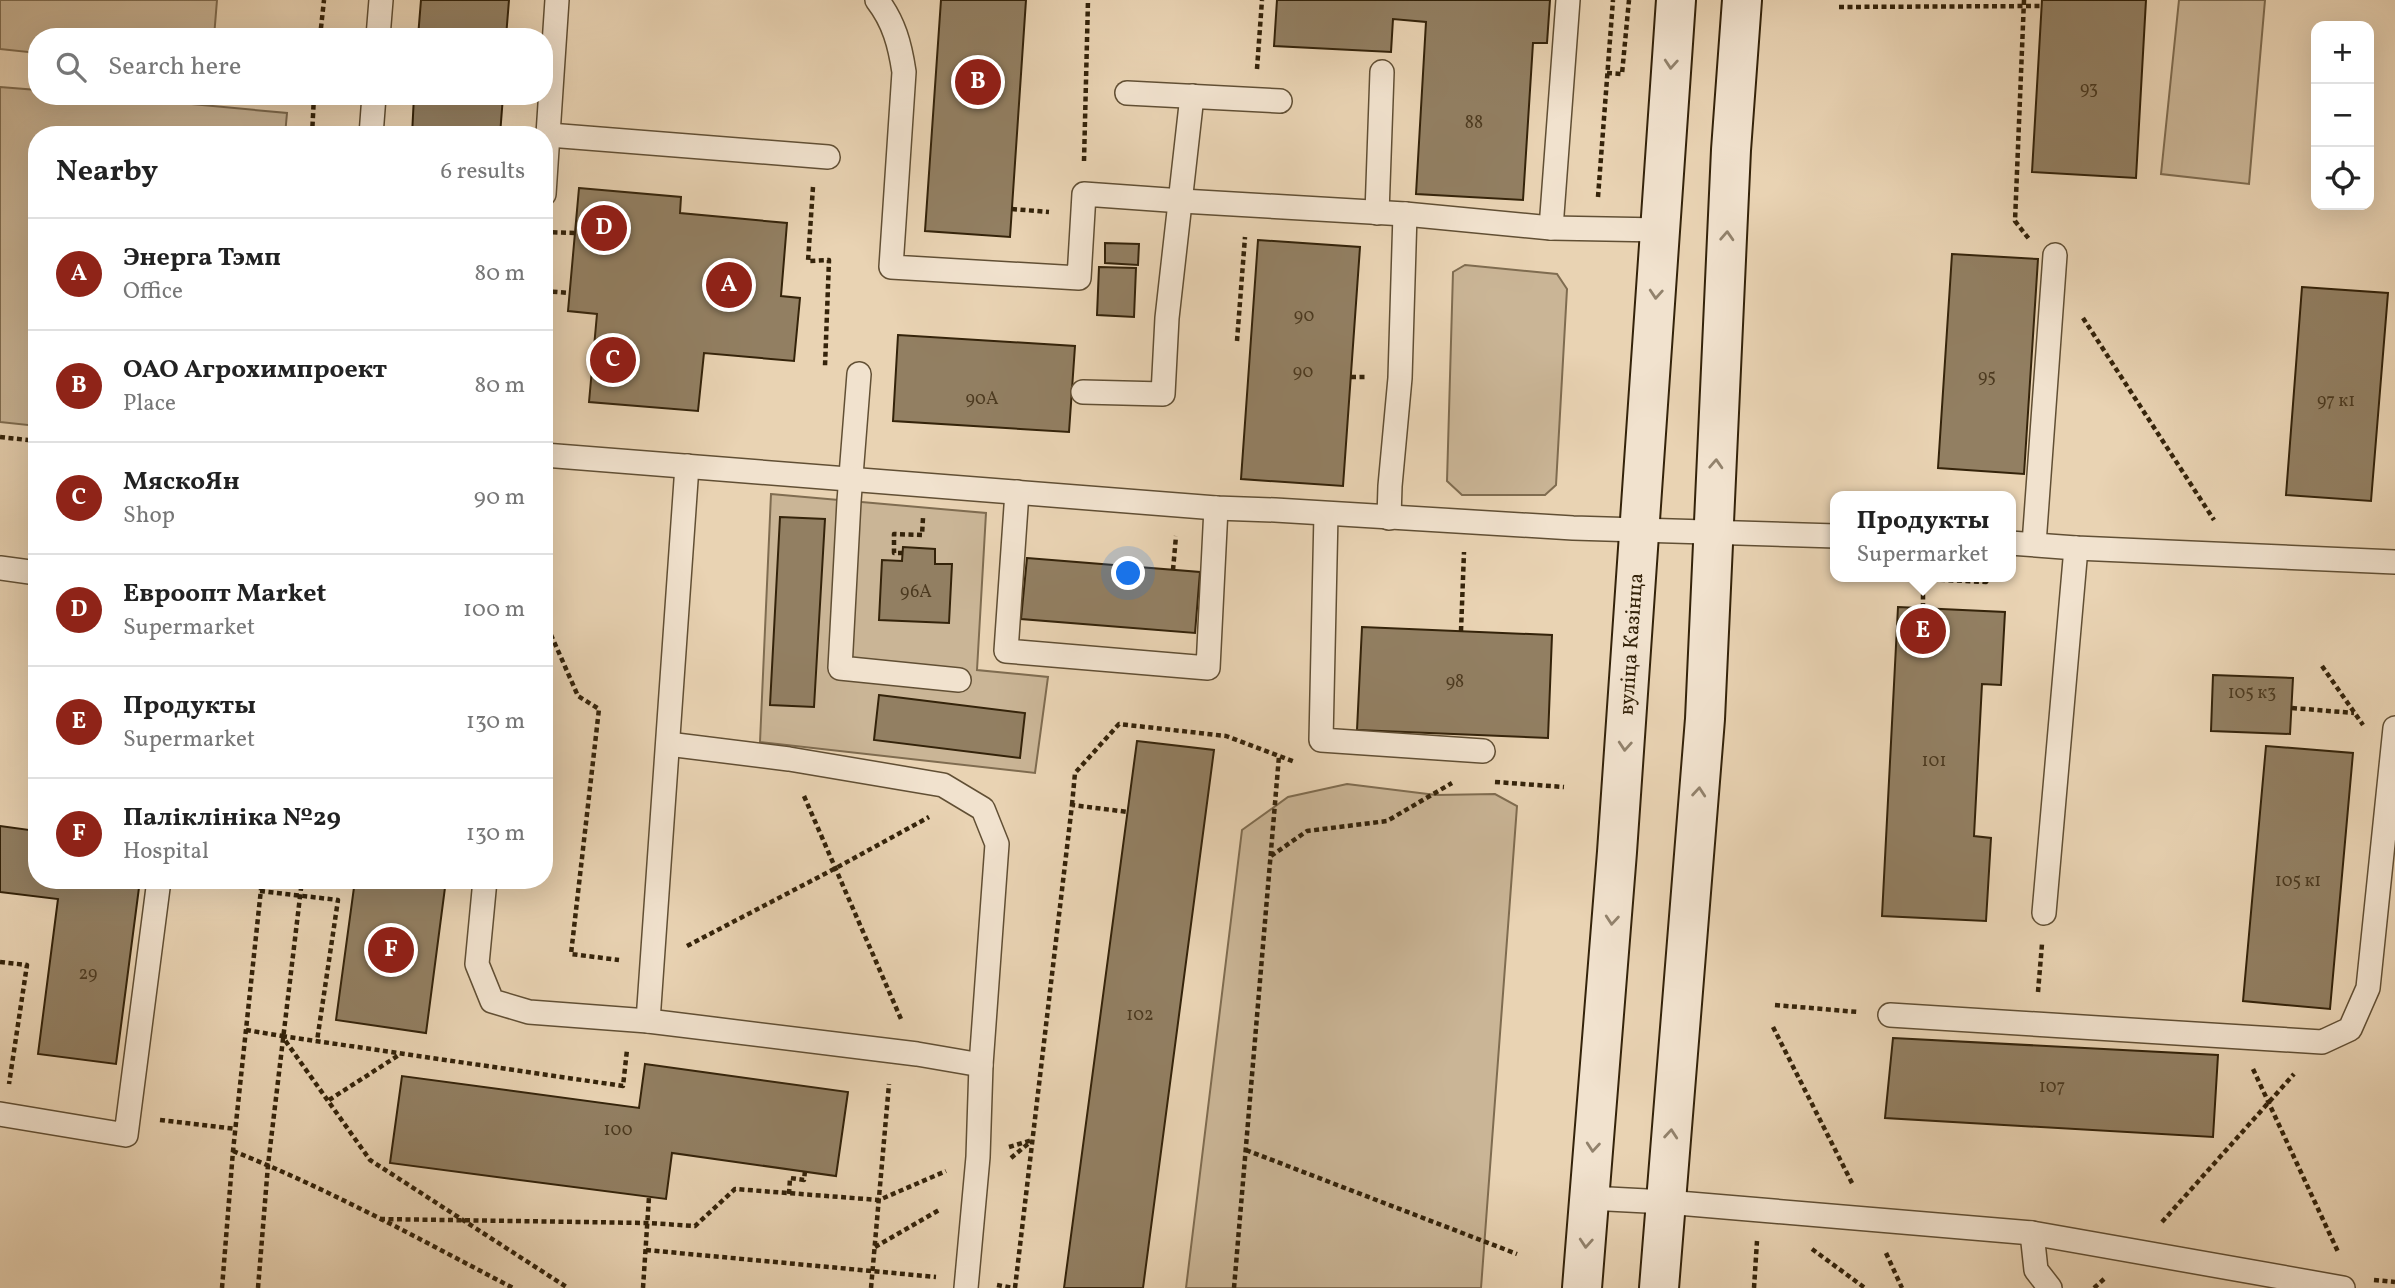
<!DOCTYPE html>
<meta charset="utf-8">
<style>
body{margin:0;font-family:Vollkorn,serif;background:#f6f6f6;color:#222}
.controls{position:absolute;right:21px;top:21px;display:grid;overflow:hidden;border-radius:14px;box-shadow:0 7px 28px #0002}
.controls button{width:63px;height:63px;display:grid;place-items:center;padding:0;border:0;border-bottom:2px solid #e0e0e0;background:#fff;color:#222;font:35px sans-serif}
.you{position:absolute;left:1129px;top:574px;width:24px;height:24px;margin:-18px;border:5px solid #fff;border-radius:50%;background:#1a73e8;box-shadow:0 0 0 10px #1a73e833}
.badge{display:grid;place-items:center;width:46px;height:46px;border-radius:50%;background:#8f2418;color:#fff;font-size:23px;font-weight:700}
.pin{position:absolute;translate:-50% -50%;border:4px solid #fff;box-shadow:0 2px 7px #0006}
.popup{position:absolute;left:1830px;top:491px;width:186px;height:91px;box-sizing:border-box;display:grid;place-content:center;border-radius:14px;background:#fff;filter:drop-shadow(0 2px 5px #0005);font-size:23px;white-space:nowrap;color:#767676}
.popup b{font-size:26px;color:#222}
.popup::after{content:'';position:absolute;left:50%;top:100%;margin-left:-14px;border:14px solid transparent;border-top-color:#fff}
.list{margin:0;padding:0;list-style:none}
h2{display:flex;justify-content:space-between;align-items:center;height:91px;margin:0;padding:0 28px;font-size:30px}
h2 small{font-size:23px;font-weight:400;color:#767676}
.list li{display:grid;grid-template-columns:46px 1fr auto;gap:21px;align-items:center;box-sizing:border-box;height:112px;padding:0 28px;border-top:2px solid #e0e0e0}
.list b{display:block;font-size:26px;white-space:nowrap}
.list p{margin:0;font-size:23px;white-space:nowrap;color:#767676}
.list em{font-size:23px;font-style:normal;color:#767676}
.icon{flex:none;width:38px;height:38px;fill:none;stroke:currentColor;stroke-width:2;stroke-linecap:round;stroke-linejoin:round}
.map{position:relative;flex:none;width:2395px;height:1288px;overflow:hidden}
.search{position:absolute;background:#fff;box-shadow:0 7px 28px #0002;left:28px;top:28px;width:525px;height:77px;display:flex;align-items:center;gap:18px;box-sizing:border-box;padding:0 24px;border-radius:28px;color:#767676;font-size:26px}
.panel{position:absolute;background:#fff;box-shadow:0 7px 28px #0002;left:28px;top:126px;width:525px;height:763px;border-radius:28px}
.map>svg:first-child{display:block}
</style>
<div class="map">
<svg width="2395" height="1288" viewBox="0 0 2395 1288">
<rect width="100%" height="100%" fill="#e9d3b3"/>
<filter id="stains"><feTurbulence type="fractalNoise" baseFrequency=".00286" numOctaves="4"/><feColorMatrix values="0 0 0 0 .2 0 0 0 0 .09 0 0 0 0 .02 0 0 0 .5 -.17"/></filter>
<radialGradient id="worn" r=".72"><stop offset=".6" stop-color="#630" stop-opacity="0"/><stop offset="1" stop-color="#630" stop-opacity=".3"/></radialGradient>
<g fill="#cab596" stroke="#7f6c50" stroke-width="2">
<polygon points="0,0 217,0 214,37 37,37 37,53 0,49"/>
<polygon points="2179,0 2265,0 2249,184 2161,174"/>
<polygon points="0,87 37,90 37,96 105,96 287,113 285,135 37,135 37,426 0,422"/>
<polygon points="1465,265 1557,274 1567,289 1556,485 1545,495 1462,495 1447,481 1453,272"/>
<polygon points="771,494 986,513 977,670 1048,677 1035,773 760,742"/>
<polygon points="1347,784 1436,795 1495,794 1517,806 1481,1288 1186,1288 1242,830 1288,797"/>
</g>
<g fill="#927f62" stroke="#34230a" stroke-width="2">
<polygon points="421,0 509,0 506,37 418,37"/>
<polygon points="941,0 1026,0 1010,237 925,231"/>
<polygon points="1277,0 1550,0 1547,43 1533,43 1523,200 1416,194 1426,22 1393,19 1391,52 1274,46"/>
<polygon points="2042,0 2146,0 2136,178 2032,172"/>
<polygon points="414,96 503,96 500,135 412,135"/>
<polygon points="579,188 681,197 680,213 787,223 781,296 800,298 794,361 704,353 698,411 589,402 597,314 568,311"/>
<polygon points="1258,240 1360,247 1343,486 1241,479"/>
<polygon points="1105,243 1139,244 1138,265 1105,263"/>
<polygon points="1952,254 2038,259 2024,474 1938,468"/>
<polygon points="1099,267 1136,268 1134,317 1097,315"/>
<polygon points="2302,287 2388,293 2371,501 2286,495"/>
<polygon points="898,335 1075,346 1069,432 893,421"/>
<polygon points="780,517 825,519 814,707 770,705"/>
<polygon points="903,547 935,549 935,564 952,564 949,623 879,620 882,560 902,561"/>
<polygon points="1027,558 1200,572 1195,633 1021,619"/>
<polygon points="1898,607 2005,612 2001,685 1982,684 1974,836 1991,838 1986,921 1882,916"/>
<polygon points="1362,627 1552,635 1548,738 1357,730"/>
<polygon points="2213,675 2293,678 2290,734 2211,731"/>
<polygon points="879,695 1025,713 1020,758 874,740"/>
<polygon points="1137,741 1214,750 1143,1288 1064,1288"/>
<polygon points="2266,746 2353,753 2330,1009 2243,1001"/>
<polygon points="0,826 37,831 37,880 140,880 116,1064 38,1054 58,899 0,892"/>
<polygon points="355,880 446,880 426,1033 336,1020"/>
<polygon points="1893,1038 2218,1055 2213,1137 1885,1118"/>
<polygon points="645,1064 848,1092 836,1176 672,1153 666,1199 390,1163 402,1076 639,1108"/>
</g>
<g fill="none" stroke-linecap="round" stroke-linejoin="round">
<g stroke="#614f34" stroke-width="26">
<g id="lane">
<path d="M877,0C894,22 900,45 904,72L891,267L1079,278L1084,194L1182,201L1405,214L1551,228L1661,230"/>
<polyline points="378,37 381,0"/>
<polyline points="1127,93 1280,101"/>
<polyline points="371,135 374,96"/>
<polyline points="549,135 828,157"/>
<polyline points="544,194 557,0"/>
<polyline points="1377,213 1382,72"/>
<polyline points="1551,228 1568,0"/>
<polyline points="859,374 849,501 840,668 959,680"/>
<polyline points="1083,392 1163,394 1167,318 1192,96"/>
<polyline points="544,455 1216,508 1275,510 1573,528 1836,536"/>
<polyline points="1017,492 1006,651 1208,668 1216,508"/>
<polyline points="1326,514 1321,740 1483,751"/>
<polyline points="1389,518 1390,486 1400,378 1405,214"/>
<polyline points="2010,543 2076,548 2395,562"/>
<polyline points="2034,544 2055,255"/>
<polyline points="0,568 37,573"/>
<polyline points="668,744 789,759 943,785 983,809 997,844 981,1065 978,1157 966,1288"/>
<polyline points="485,880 477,964 492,1001 529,1012 648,1021 917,1054 981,1065"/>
<polyline points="2044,913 2076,548"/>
<polyline points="1890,1015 2322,1042 2350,1029 2368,988 2395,728"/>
<polyline points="648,1021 687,466"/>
<polyline points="0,1114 126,1135 159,880"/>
<polyline points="1589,1198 1666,1202 2032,1233 2343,1288"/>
<polyline points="2032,1233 2036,1270 2050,1288"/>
</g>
</g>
<g stroke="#34230a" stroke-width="42">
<g id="secondary">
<polyline points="1582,1288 1617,852 1676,0"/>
<polyline points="1659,1288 1705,719 1731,150 1742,0"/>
</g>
</g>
<g stroke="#34230a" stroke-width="4.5" stroke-dasharray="5 3.5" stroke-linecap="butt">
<polyline points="2024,0 2015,221 2029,239"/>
<polyline points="1839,7 2042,6"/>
<polyline points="320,37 324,0"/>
<polyline points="1257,69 1262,0"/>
<polyline points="1607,73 1622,74 1629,0"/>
<polyline points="312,135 314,96"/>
<polyline points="1084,161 1088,0"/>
<polyline points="813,187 808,261 829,260 825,366"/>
<polyline points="1598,197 1613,0"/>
<polyline points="1012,209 1049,212"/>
<polyline points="544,232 575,233"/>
<polyline points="544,291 569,293"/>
<polyline points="2083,318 2214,520"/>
<polyline points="1237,341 1245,237"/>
<polyline points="1351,377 1368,377"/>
<polyline points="0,437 37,441"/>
<polyline points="903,553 894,553 894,534 922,535 923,518"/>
<polyline points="1173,570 1176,536"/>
<polyline points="1923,579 1986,582 1989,577"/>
<polyline points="1923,608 1923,578"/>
<polyline points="544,619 578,696 599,709 571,954 619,960"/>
<polyline points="1461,631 1464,552"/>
<polyline points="2322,666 2363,725"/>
<polyline points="2292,708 2354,713"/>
<polyline points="1495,782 1564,787"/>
<polyline points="804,796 901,1019"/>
<polyline points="1072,805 1075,773 1119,724 1226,736 1295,762"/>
<polyline points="1271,856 1307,831 1387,821 1452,783"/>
<polyline points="260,891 338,900 317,1041"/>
<polyline points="687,946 836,868 929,817"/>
<polyline points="0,962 27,965 9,1084"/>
<polyline points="2038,992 2042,944"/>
<polyline points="1775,1005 1858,1012"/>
<polyline points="1773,1027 1853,1185"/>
<polyline points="246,1030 282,1036 370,1160 568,1288"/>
<polyline points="282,1036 623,1086 627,1050"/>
<polyline points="2253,1069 2339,1254"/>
<polyline points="329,1100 399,1055"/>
<polyline points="160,1120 236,1129"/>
<polyline points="1009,1147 1032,1140"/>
<polyline points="1246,1150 1517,1254"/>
<path d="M233,1151C329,1189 421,1240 513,1288"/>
<polyline points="1011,1158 1029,1143"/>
<polyline points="789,1194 790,1178 804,1180 805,1171"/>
<polyline points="380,1219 648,1223 695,1226 735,1189 879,1200 946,1171"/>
<polyline points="2162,1222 2294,1074"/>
<polyline points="875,1247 939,1210"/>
<polyline points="1812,1249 1865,1288"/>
<polyline points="646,1250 936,1277"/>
<polyline points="1886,1253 1902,1288"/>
<polyline points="2374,1280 2395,1282"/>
<polyline points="997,1285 1013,1288"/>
<polyline points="222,1288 233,1151 262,880"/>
<polyline points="258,1288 268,1165 302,880"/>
<polyline points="643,1288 649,1197"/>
<polyline points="871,1288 889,1084"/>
<polyline points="1015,1288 1072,805 1128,812"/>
<polyline points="1234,1288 1279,756"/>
<polyline points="1754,1288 1757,1241"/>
<polyline points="2094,1288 2104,1279"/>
</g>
<use href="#lane" stroke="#f1e2ce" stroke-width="23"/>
<use href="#secondary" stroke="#f1e2ce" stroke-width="38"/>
</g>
<defs><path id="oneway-chevron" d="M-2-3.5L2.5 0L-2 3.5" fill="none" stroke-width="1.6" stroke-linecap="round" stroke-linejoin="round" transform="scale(1.75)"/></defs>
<g stroke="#92826c">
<use href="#oneway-chevron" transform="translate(1671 64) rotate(94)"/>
<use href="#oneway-chevron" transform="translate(1727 236) rotate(-87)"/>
<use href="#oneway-chevron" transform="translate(1656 294) rotate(94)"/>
<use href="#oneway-chevron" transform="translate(1716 464) rotate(-87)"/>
<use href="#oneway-chevron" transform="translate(1625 746) rotate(94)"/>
<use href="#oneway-chevron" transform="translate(1699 792) rotate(-85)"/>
<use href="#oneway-chevron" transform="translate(1612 920) rotate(95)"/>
<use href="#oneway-chevron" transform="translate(1671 1134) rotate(-85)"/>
<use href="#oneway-chevron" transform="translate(1593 1147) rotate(95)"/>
<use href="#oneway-chevron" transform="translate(1586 1243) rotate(94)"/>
</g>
<g text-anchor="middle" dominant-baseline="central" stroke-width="7" stroke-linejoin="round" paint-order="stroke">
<g font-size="18" fill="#4c3a20">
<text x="2089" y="89">93</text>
<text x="1474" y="123">88</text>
<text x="1304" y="316">90</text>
<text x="1303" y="372">90</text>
<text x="1987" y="377">95</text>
<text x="982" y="399">90А</text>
<text x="2336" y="401">97 к1</text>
<text x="916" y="592">96А</text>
<text x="1455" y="682">98</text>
<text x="2252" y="693">105 к3</text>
<text x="1934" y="761">101</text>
<text x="2298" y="881">105 к1</text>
<text x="88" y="974">29</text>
<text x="1140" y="1015">102</text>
<text x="2052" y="1087">107</text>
<text x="618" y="1130">100</text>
</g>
<g font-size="21" fill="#34230a" stroke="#f1e2ce">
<text transform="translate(1632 644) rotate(-86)">вуліца Казінца</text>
</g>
</g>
<rect width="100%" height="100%" filter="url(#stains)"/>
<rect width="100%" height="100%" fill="url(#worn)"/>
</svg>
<div class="controls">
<button>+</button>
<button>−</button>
<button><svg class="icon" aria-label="locate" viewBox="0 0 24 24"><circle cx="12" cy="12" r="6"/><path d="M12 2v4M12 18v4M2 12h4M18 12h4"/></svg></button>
</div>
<div class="you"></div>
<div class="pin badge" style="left:729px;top:285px">A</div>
<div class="pin badge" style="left:978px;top:82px">B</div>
<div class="pin badge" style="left:613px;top:360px">C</div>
<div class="pin badge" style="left:604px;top:228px">D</div>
<div class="pin badge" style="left:1923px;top:631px">E</div>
<div class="popup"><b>Продукты</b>Supermarket</div>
<div class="pin badge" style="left:391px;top:950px">F</div>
<div class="search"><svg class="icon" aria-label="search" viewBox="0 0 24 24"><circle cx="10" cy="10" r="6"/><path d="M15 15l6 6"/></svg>Search here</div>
<section class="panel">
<h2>Nearby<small>6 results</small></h2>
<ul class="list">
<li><span class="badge">A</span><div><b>Энерга Тэмп</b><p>Office</p></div><em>80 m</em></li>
<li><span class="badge">B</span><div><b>ОАО Агрохимпроект</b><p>Place</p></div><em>80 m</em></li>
<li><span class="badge">C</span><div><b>МяскоЯн</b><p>Shop</p></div><em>90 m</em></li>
<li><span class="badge">D</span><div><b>Евроопт Market</b><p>Supermarket</p></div><em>100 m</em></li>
<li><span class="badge">E</span><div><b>Продукты</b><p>Supermarket</p></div><em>130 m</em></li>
<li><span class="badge">F</span><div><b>Паліклініка №29</b><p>Hospital</p></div><em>130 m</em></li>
</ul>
</section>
</div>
